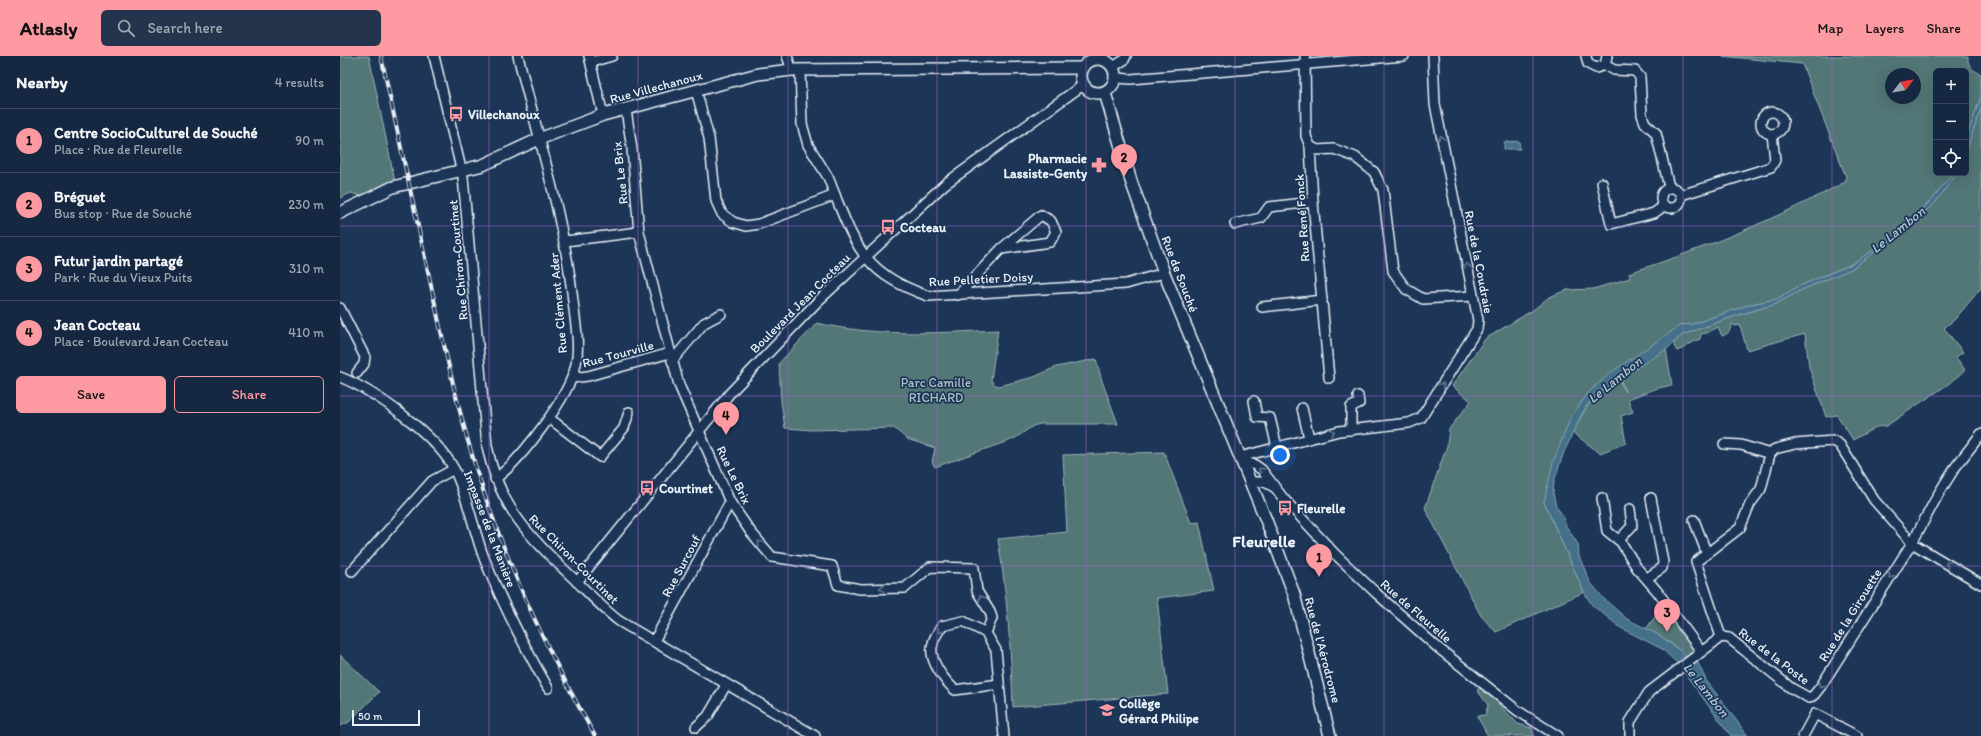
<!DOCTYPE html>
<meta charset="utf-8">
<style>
body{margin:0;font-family:Itim,sans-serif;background:#23344c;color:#f1f3f6}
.controls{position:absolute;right:12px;top:12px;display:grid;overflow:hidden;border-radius:6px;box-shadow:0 4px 16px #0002}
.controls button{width:36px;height:36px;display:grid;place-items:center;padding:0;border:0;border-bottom:1px solid #35445a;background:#162841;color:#f1f3f6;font:20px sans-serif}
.compass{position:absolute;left:1545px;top:12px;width:36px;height:36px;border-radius:50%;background:#162841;box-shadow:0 4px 16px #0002;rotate:59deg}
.scale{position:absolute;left:12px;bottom:10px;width:68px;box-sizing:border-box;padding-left:4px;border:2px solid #e8f1f8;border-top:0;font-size:11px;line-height:14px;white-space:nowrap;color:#e8f1f8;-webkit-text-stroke:3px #1d3557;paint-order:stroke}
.you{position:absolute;left:940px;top:399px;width:14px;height:14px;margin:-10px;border:3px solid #fff;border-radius:50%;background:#1a73e8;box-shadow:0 0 0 6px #1a73e833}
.badge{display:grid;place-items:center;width:26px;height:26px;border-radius:50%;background:#ff9aa2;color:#111;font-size:13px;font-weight:700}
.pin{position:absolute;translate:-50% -33px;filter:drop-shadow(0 1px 2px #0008)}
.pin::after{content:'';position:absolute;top:21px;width:14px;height:12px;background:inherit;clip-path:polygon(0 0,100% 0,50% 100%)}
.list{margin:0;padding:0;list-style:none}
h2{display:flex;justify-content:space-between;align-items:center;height:52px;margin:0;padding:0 16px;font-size:17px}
h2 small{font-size:13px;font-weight:400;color:#9ea6b1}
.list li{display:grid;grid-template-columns:26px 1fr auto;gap:12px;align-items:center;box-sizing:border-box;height:64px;padding:0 16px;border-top:1px solid #35445a}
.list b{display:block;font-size:15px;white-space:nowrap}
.list p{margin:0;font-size:13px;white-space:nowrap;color:#9ea6b1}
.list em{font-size:13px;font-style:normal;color:#9ea6b1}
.actions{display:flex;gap:8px;padding:12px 16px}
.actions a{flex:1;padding:9px 0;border:1px solid #ff9aa2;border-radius:6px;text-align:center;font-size:14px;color:#ff9aa2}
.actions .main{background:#ff9aa2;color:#111}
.icon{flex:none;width:22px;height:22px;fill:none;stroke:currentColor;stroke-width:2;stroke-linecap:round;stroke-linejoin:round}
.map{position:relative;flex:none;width:1641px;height:680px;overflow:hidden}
header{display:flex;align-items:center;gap:24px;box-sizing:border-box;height:56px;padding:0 20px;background:#ff9aa2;color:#111}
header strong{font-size:19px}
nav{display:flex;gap:22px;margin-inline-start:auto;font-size:14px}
.search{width:280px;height:36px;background:#23344c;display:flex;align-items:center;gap:10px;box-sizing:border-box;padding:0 14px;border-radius:6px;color:#9ea6b1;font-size:15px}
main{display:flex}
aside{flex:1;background:#162841}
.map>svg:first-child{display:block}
</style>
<header>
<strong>Atlasly</strong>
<div class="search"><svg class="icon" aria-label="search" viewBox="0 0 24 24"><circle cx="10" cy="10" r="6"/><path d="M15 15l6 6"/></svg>Search here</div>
<nav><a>Map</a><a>Layers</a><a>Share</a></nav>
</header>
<main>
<aside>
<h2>Nearby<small>4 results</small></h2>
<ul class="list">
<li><span class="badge">1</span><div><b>Centre SocioCulturel de Souché</b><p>Place · Rue de Fleurelle</p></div><em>90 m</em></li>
<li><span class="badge">2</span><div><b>Bréguet</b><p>Bus stop · Rue de Souché</p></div><em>230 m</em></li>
<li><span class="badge">3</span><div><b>Futur jardin partagé</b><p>Park · Rue du Vieux Puits</p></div><em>310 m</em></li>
<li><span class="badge">4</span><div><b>Jean Cocteau</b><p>Place · Boulevard Jean Cocteau</p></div><em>410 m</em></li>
</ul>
<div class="actions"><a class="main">Save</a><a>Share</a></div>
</aside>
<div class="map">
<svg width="1641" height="680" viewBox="0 0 1641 680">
<rect width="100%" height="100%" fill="#1d3557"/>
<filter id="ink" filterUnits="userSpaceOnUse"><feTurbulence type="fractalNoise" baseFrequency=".025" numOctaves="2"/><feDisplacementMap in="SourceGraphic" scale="8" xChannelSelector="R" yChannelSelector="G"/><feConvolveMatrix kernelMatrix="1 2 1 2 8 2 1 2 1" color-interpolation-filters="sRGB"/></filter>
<g filter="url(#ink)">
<g fill="#537676" stroke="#9eb4b7" fill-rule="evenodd">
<polygon points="0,0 29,0 55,126 47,127 21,140 11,137 0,142"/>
<path d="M1381,0H1628C1627,10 1632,14 1641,18V41L1626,83V15H1596V117H1613L1592,144L1536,192L1512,208L1457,231L1437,243L1411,248L1353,268L1341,269L1259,327L1249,336L1231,361L1204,446L1244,536L1156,576L1141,560L1085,452L1107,390L1109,373L1131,345L1112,330L1145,283L1193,254L1209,241L1227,234L1253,233L1290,222L1289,217C1364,193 1436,163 1505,126L1506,121L1462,8ZM1551,18H1575V42H1551Z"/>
<path d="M1641,52V232L1615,263L1604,272L1623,296L1616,301L1625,314L1607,329L1546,370L1536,371L1513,384L1497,359L1486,361L1469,311L1465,278L1407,294L1400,269L1395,270L1392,268C1390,274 1389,278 1382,280L1378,271L1367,277L1361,278L1360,283C1351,286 1346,292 1337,295L1334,290V287L1342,279L1395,260L1436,248L1459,235L1511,213L1560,177L1595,147L1617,117H1626V95Z"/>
<path d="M477,267C537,281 597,277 658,274L651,324L655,329L659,330L694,321L716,311L756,303L762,325L778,368H700L693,370L674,383L595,411L592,406L595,392L567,383L554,372L472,374L445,372L441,345L439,307Z"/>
<path d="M1326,293L1332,329L1318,332L1288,343L1293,356L1281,360L1286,387L1260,397L1233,377C1246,349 1253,340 1279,323L1285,336L1280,322Z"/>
<path d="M824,396L851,467L859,466L874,535L817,542L828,638L673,651C671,594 667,539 658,483L727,476L723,399Z"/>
<path d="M1323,550L1352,590L1353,596L1346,602C1337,589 1320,580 1306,573Z"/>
<polygon points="0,599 39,636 9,666 0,670"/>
<polygon points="1140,632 1153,642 1178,668 1192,672 1194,680 1148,680 1137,660 1145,659 1148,649 1137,634"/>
</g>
<g fill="#457089" stroke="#86a4b5">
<polygon points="1641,41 1641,52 1626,95 1626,83"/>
<polygon points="1179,85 1180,93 1164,93 1164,86"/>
<polygon points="1613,117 1617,117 1595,147 1560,177 1511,213 1459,235 1436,248 1395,260 1342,279 1328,292 1262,334 1248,348 1242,358 1224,396 1214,425 1213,437 1216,450 1223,460 1226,470 1238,488 1239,500 1250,526 1264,543 1287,563 1319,579 1343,597 1346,602 1338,608 1322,593 1281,572 1252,549 1244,536 1204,446 1213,406 1231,361 1249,336 1270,317 1341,269 1353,268 1411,248 1437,243 1457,231 1512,208 1536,192 1592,144"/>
<polygon points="1357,605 1366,624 1408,680 1391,680 1343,615"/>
</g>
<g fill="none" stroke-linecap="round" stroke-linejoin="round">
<g stroke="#e8f1f8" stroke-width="12">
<g id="minor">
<path d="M94,0L123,121L147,390C159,451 189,480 232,521C248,536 262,552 279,565L475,680"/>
<polyline points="249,0 263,59"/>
<polyline points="447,0 452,14"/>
<polyline points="965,0 966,80 970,90 973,146 989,322"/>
<polyline points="1246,0 1248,8 1256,12 1265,9 1267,0"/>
<polyline points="251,6 272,0"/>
<polyline points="1265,9 1274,14 1295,15 1300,21 1302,59 1305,67 1316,77 1329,131"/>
<polyline points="773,11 784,4 786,0"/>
<polyline points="460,14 462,68 468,89 488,121 495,139"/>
<polyline points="776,22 791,23 1064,0"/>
<path d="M356,34L369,82L376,145L382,158L393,166L406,170L419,168L495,139C517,196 529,219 588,240L786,228L824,217"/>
<polyline points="286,54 292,93 299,176 339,329 390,446 410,475 432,501 492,510 498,529 520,533 565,532 590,511 634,512 637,535 650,556 652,562 646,577"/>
<circle cx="1432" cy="67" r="11"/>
<polyline points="970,90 977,94 994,93 1015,101 1034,116 1043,134 1053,215 1066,233 1083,243 1133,240"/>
<polyline points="1262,127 1271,168 1314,157 1324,150"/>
<circle cx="1331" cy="142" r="10"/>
<polyline points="1341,139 1431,111 1435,104 1432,78"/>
<polyline points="895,168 921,162 929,151 973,146"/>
<polyline points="225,185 299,176"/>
<polyline points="618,239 661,193 701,159 711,165 716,176 710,186 661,193"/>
<polyline points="922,251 982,244"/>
<polyline points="0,252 25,301 24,308 17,317"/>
<polyline points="332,305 364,267 381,258"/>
<path d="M0,321C35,335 96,379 114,413C128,441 133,472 144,502C162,547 184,590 208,632"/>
<polyline points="232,322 248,320 330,297"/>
<polyline points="914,345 917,361 930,362 937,391"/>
<polyline points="962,352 969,382"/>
<polyline points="209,362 260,401 284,372 289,356"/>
<polyline points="1011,374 1011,351 1019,347 1018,340"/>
<polyline points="1384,388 1401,389 1430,398"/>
<polyline points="900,401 999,375 1069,367 1081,362 1137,273 1138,264 1095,48 1093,0"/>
<polyline points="902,405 915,409 922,414 943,442 995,498 1036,537 1097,591 1178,655 1218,680"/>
<path d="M155,423C181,404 230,340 236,308C240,288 235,265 233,245C224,162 198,81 178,0"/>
<polyline points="911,426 925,426 934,431"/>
<polyline points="1262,442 1267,475 1281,486 1297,512 1317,535 1361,595"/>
<polyline points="1354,464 1367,498"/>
<polyline points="1279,484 1292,470 1290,453"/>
<polyline points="12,515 92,425 114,413"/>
<polyline points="1307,522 1322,512 1323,506 1311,442"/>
<polyline points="237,526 390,337 478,245 605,128 743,29"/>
<path d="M646,577L623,565L602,570C599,575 594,581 593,587C587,603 604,624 615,634L659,628"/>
<polyline points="646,577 656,594 664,680"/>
<polyline points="1381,581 1356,506 1400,472 1410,448 1421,433 1430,398 1435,393 1455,388 1480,386 1494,385 1500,389 1534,444 1572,487 1641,528"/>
<polyline points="314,585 390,446"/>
<polyline points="1469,642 1474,639 1481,630 1572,487 1599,437 1614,413 1641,378"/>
<polyline points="1475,658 1517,680"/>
<polyline points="356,671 368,660 386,629"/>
<polyline points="1290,680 1290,666 1309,636 1381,581 1389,582 1451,632 1469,642"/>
<polyline points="1463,680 1475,658"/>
</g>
</g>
<g stroke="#e8f1f8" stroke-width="14">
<g id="tertiary">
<circle cx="758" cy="20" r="17"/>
<polyline points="765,37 791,125 824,217 926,464 954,538 990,680"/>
<polyline points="0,157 53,131 143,109 199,83 263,59 418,18 452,14 742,12"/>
</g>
</g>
<use href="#minor" stroke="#1d3557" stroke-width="9"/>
<use href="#tertiary" stroke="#1d3557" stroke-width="11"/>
<g stroke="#e8f1f8" stroke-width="4">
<path id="rail" d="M41,0C59,81 76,162 94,243C110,318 127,393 154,465C181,540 216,611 255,680"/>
</g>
<use href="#rail" stroke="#1d3557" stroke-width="2.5" stroke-dasharray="8" stroke-linecap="butt"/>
</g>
<defs><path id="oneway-chevron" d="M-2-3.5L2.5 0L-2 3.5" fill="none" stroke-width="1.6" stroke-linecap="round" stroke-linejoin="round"/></defs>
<g stroke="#64778f">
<use href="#oneway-chevron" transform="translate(1101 82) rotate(-101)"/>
<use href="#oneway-chevron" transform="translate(1127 210) rotate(-101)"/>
<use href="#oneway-chevron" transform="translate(1102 329) rotate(-57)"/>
<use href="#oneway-chevron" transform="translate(992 376) rotate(-14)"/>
<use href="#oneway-chevron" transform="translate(921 414) rotate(-136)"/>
<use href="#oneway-chevron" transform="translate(420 487) rotate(-130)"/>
<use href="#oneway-chevron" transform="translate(1608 508) rotate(-149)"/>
<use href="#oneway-chevron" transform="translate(1551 520) rotate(122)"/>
<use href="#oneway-chevron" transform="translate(542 532) rotate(178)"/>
<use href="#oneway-chevron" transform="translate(641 542) rotate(-122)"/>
<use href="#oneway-chevron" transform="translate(600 575) rotate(125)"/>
<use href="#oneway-chevron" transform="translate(1481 629) rotate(124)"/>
</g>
</g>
<path fill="none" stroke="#9c67d0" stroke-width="1" stroke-opacity="0.55" d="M149,0V680M298,0V680M448,0V680M597,0V680M746,0V680M895,0V680M1044,0V680M1193,0V680M1343,0V680M1492,0V680M0,170H1641M0,340H1641M0,510H1641"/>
<defs>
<g id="bus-bare" transform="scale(1.2)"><path d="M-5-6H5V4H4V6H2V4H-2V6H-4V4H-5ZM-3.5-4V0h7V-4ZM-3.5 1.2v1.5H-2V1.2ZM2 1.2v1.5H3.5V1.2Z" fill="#ff9aa2" stroke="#1d3557" stroke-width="2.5" paint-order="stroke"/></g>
<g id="pharmacy-bare" transform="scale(1.2)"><path d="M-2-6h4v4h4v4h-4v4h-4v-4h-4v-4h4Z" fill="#ff9aa2" stroke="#1d3557" stroke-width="2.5" paint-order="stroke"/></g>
<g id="school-bare" transform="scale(1.2)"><path d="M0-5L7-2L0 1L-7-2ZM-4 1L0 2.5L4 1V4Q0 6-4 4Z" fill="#ff9aa2" stroke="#1d3557" stroke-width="2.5" paint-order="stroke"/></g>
</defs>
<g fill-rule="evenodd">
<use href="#bus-bare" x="116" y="58"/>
<use href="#pharmacy-bare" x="759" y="109"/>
<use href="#bus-bare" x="548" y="171"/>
<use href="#bus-bare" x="307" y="432"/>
<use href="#bus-bare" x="945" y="452"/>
<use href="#school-bare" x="767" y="654"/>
</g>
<g text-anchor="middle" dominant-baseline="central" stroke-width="3.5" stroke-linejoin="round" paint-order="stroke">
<g font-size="13" fill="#e8f1f8" stroke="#1d3557">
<text transform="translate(316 31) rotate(-15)">Rue Villechanoux</text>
<text transform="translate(280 117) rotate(-96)">Rue Le Brix</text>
<text transform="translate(962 162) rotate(-94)">Rue René Fonck</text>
<text transform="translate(118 204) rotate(-95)">Rue Chiron-Courtinet</text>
<text transform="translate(1139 206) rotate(79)">Rue de la Coudraie</text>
<text transform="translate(840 218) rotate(69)">Rue de Souché</text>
<text transform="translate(641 223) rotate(-3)">Rue Pelletier Doisy</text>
<text transform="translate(218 247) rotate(-95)">Rue Clément Ader</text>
<text transform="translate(460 247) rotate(-45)">Boulevard Jean Cocteau</text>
<text transform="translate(278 298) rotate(-15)">Rue Tourville</text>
<text transform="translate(394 419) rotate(64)">Rue Le Brix</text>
<text transform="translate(150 473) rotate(69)">Impasse de la Manière</text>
<text transform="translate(234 503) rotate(45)">Rue Chiron-Courtinet</text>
<text transform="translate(341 510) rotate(-62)">Rue Surcouf</text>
<text transform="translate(1076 555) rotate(41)">Rue de Fleurelle</text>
<text transform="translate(1510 559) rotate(-58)">Rue de la Girouette</text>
<text transform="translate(983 594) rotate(75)">Rue de l'Aérodrome</text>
<text transform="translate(1434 600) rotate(37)">Rue de la Poste</text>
</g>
<g font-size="13" font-weight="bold" fill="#e8f1f8" stroke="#1d3557" text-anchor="start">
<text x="128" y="58">Villechanoux</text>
<text x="747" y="102" text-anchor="end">Pharmacie<tspan x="747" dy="15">Lassiste-Genty</tspan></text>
<text x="560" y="171">Cocteau</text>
<text x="319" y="432">Courtinet</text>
<text x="957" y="452">Fleurelle</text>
<text x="779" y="647">Collège<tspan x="779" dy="15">Gérard Philipe</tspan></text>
</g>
<g font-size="13" fill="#acc0c4" stroke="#1d3557">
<text x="596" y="326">Parc Camille<tspan x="596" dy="15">RICHARD</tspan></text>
</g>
<g font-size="14" font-style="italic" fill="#afc4d1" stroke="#1d3557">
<text transform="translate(1558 174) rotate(-39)">Le Lambon</text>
<text transform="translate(1275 324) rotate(-39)">Le Lambon</text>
<text transform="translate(1366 634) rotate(52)">Le Lambon</text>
</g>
<g font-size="17" font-weight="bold" fill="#e8f1f8" stroke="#1d3557">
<text x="924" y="485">Fleurelle</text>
</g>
</g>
</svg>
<div class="controls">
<button>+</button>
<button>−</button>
<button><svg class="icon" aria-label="locate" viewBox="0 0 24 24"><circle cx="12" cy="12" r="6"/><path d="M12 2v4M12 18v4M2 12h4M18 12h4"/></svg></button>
</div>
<svg class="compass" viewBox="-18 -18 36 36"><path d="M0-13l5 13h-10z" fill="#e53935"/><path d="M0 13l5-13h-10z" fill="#9ea6b1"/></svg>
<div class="scale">50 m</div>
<div class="you"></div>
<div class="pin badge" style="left:979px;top:521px">1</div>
<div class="pin badge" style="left:784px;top:121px">2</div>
<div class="pin badge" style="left:1327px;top:576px">3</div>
<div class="pin badge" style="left:386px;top:379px">4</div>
</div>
</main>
